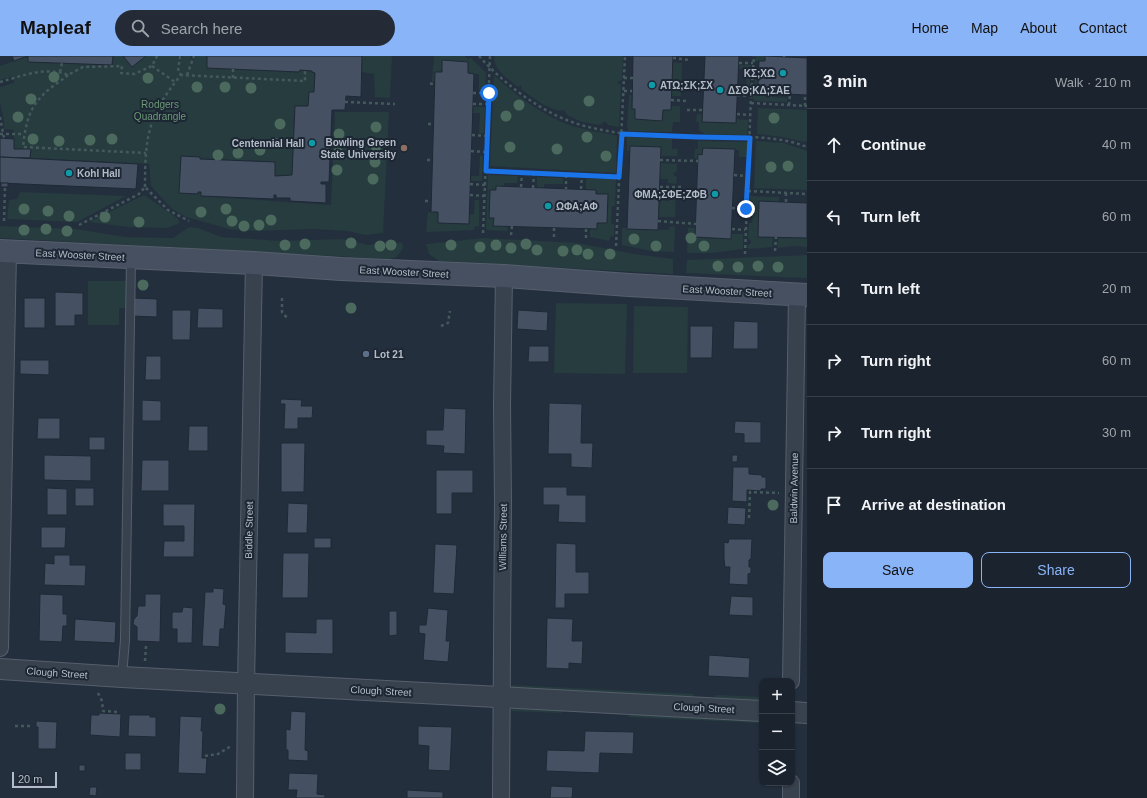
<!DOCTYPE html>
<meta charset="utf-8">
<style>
body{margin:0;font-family:Arial,sans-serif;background:#242b36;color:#f1f3f6}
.controls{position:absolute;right:12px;bottom:12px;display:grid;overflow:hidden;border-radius:8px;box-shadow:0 1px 3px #0004}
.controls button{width:36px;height:36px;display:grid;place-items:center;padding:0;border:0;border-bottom:1px solid #39404a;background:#1b232e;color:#f1f3f6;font:20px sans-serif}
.scale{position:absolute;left:12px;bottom:10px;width:45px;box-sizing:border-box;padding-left:4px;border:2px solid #b4bcc9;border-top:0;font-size:11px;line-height:14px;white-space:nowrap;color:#b4bcc9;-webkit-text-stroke:3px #1d2633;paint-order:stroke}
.stop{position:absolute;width:12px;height:12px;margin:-9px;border:3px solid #1a73e8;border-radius:50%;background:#fff}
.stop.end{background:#1a73e8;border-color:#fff;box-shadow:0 1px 4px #0008}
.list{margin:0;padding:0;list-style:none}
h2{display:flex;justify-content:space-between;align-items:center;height:52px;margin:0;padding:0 16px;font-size:17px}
h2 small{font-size:13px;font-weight:400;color:#a0a4aa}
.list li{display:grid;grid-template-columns:26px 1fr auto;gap:12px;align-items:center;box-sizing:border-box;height:72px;padding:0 16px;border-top:1px solid #39404a}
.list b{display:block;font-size:15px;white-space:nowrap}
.list em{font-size:13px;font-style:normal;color:#a0a4aa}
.actions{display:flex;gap:8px;padding:12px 16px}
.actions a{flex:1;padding:9px 0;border:1px solid #8ab4f8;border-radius:8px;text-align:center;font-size:14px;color:#8ab4f8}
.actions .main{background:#8ab4f8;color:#111}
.icon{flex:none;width:22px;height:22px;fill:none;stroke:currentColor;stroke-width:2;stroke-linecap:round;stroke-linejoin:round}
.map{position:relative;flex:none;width:807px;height:742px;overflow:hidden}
header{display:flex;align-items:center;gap:24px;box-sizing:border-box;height:56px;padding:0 20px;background:#8ab4f8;color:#111}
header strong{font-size:19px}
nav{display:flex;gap:22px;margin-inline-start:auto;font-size:14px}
.search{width:280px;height:36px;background:#242b36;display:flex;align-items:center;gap:10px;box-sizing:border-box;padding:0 14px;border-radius:22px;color:#a0a4aa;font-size:15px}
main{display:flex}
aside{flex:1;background:#1b232e}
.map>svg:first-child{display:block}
</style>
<header>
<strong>Mapleaf</strong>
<div class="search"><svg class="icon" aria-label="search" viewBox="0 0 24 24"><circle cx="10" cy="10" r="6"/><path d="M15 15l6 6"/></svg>Search here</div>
<nav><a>Home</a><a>Map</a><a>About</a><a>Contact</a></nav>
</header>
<main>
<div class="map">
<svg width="807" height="742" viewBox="0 0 807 742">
<rect width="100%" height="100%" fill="#242f3e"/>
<g fill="#263c3f">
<polygon points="28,0 28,6 112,9 113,0 177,0 177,2 182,2 183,0 190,0 190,3 195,3 196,0 207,0 299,16 300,14 312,15 312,16 315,17 314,36 309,36 308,50 295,50 292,119 275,120 275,106 200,103 200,101 181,100 179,136 198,138 198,136 201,136 201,140 331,149 335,56 389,56 383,177 365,179 348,175 313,173 255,175 229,173 186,161 171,152 151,130 149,108 30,102 30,93 14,93 14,74 4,73 4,65 0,46 0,31 14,27 14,20 0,24 0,10"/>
<polygon points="362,0 392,0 390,42 375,41 374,18 362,16"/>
<polygon points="434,0 465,0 468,3 470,1 486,17 485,34 479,34 479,18 436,16 435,25 432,25"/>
<path d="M494,0H623L622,24L617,26L621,29L619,71L608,69L605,65L600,69L582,66L567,59L564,54C554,58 530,40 521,33L522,29L518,31C507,22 494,15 494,0Z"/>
<polygon points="756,0 765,0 765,5 759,5 758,30 764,30 764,37 772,38 772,41 787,42 787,46 755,45 753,43 755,19 758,18 759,5 755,5"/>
<polygon points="673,6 682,7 681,40 671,40"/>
<polygon points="739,9 751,9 749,36 746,36 747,13 739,13"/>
<path d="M494,19C515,39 541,58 569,69C584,74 601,76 617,80L616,117L490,110Z"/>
<polygon points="629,39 632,39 632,52 635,53 635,63 662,65 663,54 671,54 671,50 680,50 680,66 673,66 672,76 629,75 627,72"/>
<polygon points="473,51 485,51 484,77 479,77 480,57 472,57"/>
<polygon points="758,52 807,54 807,85 805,86 782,81 757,78"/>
<polygon points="697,58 702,58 702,66 736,67 736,63 748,64 747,79 705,78 699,74 699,66 696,66"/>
<polygon points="627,81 672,83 672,93 678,93 677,100 661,100 630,90 630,95 627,95"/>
<polygon points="698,85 747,86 747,101 739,101 739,94 703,92 702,99 699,98 698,103 694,102 695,93 698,93"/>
<polygon points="756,85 784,87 807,95 807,134 754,132"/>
<polygon points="480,100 483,100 482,125 470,125 470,120 479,120"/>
<polygon points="660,107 677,108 677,115 673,118 677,121 676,128 668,127 668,123 660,123"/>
<polygon points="488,119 518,120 517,127 504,127 504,131 496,130 496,134 490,134 489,162 494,162 494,170 508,170 507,175 486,174"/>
<polygon points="537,121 563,122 563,128 544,128 544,132 537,132"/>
<polygon points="586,123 616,123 615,150 612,150 611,168 614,168 614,180 611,180 609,185 590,181 590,173 597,173 597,167 607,167 608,139 596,138 596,134 586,133"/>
<polygon points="670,135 676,135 675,161 658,161 659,144 669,145"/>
<polygon points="20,136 126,140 77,166 7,163 9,144 17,143"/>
<polygon points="144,139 177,162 180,167 167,172 129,171 89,166"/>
<polygon points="750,140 779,141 779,146 759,145 773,181 772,191 749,193 747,191 748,189 751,187 751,184 748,183 749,167 752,167 753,154 749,153"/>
<polygon points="475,144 479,144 479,170 475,171 474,174 426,176 428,156 438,156 438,167 474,158"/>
<polygon points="0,170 76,173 125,181 173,182 189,171 198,172 221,181 280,185 342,183 368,189 391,186 402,187 403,192 397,201 389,203 0,182"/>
<polygon points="675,170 674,196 651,195 622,189 622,172 669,174 669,171"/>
<polygon points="688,172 695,172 695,181 731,183 731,178 743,178 743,193 711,197 687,197"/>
<polygon points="779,181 807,182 807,191 792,190 779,192 777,190"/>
<polygon points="484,182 577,187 634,198 673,203 673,218 439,205 429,198 426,188"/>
<polygon points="807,199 807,222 686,217 687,204"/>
<polygon points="88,225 126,225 126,252 119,252 119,269 88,269"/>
<polygon points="556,247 627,248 625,318 554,317"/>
<polygon points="634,250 688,251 687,317 633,317"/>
<polygon points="511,629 694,638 691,643 517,635 512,631"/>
<polygon points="715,639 762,641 762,648 716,643"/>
<polygon points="518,650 563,653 561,657 510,655"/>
<polygon points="630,657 762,662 762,667 628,661"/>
</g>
<g fill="#455162" stroke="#1f2835">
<polygon points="12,0 113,0 112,9 28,6 28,0 14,5"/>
<polygon points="123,0 146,0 132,11"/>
<polygon points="207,0 362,0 361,41 346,40 345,54 332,54 329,126 321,126 321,128 326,128 326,147 290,145 290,142 276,142 276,139 274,139 274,143 201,140 201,136 198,136 198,138 179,137 181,100 200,101 200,103 275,106 275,120 292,119 295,50 308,50 309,36 314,36 315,17 312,16 312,15 300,14 299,16 207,12"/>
<polygon points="633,0 673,0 671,54 663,54 662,65 635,63 635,53 632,53"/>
<polygon points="705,0 739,0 736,67 702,66"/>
<polygon points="765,0 807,2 807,39 764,37 764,30 758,30 759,5 765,5"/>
<polygon points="442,4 468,6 468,17 474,18 469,168 438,167 438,156 431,156 435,16 442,16"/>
<polygon points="0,82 14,83 14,93 31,93 30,102 0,101"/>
<polygon points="630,90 661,91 658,174 627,173"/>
<polygon points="703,92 735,93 731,183 695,181 698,98 702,99"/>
<polygon points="0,101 138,108 136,133 0,127"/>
<rect x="1" y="127" width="7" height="4"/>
<polygon points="496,130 596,134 596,138 608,138 607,167 597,167 597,173 493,170 494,162 489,162 490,134 496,134"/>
<polygon points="759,145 807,147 807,182 758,181"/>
<polygon points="55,236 83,237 83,259 75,259 75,270 55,270"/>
<rect x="24" y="242" width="21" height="30"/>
<polygon points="133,242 157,243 157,261 132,260"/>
<polygon points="198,252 223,253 223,272 197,272"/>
<polygon points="172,254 191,254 190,284 172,284"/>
<polygon points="518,254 548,256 547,275 517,273"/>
<polygon points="734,265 758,266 758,293 733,293"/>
<polygon points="690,270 713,270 712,302 690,302"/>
<polygon points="529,290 549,290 549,306 528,306"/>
<polygon points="146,300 161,300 161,324 145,324"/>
<polygon points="20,304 49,304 49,319 20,318"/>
<polygon points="281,343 302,344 301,350 313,350 312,362 298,362 298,373 284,373 285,348 280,348"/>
<polygon points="142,344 161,345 161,365 142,365"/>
<polygon points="549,347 582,348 581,387 593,387 592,412 571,411 571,398 548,398"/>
<polygon points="444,352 466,353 465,398 443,397 444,390 426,389 426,374 443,374"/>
<polygon points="38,362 60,362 60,383 37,383"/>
<polygon points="735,365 761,366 761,387 744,387 744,378 734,377"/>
<polygon points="189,370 208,370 208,395 188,395"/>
<rect x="89" y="381" width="16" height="13"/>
<polygon points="281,387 305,387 304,436 281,436"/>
<polygon points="44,399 91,400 91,425 44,424"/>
<polygon points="732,399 738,399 737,406 732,406"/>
<polygon points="142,404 169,404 169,435 141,435"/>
<polygon points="733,411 749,411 749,418 762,419 762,421 766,421 766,433 761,433 761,435 747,434 747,446 732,445"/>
<polygon points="436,414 473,414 473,437 452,437 452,458 436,458"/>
<polygon points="543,431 567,431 567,439 586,439 586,467 558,466 559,449 543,449"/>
<polygon points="47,432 67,433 67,459 47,459"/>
<rect x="75" y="432" width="19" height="18"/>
<polygon points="288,447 308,448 307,477 287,477"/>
<polygon points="163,448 195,448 194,501 163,501 164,485 184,485 184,470 163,470"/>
<polygon points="728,451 746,452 745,469 727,468"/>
<polygon points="41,471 66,471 65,492 41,492"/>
<rect x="314" y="482" width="17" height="10"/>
<polygon points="729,483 752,483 751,503 749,504 749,511 751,511 751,517 748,518 748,529 729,528 730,511 725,511 724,503 724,486 728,487"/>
<polygon points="556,487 576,488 576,516 589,516 589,538 565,538 565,552 555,552"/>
<polygon points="435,488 457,489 454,538 433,537"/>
<polygon points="283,497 309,497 308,542 282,542"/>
<polygon points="54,499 70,499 70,509 86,509 85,530 44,529 45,507 54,508"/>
<polygon points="213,532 224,533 223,548 226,549 224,573 220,573 219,591 202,590 205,536 213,536"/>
<polygon points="40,538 63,539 63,558 67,558 67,570 63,570 62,586 39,585"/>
<polygon points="145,538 161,538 160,586 137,585 137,571 133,568 134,563 137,560 138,550 145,550"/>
<polygon points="731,540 753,541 753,560 729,559"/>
<polygon points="183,551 193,552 192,587 177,587 177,573 172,573 172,556 182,556"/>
<polygon points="428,552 448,554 446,585 450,585 448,606 423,604 425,578 419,577 419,569 426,569"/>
<polygon points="389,555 397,555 397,579 389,580"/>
<polygon points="547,562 573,563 572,585 583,585 582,608 569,607 569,613 546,612"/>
<polygon points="75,563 116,566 115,587 74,585"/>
<polygon points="316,563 333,563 333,598 285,597 285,576 316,577"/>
<polygon points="709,599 750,602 749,622 708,620"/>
<polygon points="291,655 306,656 305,694 308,695 308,705 288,704 288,694 286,694 286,673 290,674"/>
<polygon points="99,657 121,658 120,681 90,679 91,659 99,659"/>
<polygon points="129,659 150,659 150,661 156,661 156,681 128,680"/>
<polygon points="180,660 202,661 201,675 203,675 202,702 207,702 206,718 178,717"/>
<polygon points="36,665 57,666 56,693 38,693 38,671 36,671"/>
<polygon points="418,670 452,671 450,715 428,714 429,690 418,689"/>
<polygon points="585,675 634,676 633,698 600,697 599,717 546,715 547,694 584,695"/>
<rect x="125" y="697" width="16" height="17"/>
<rect x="79" y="709" width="6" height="6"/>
<polygon points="289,717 318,718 317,738 325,739 325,742 296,742 297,734 288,734"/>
<polygon points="551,730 573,731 572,742 550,742"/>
<polygon points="90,731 97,731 96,740 89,739"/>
<polygon points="407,734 443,736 443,742 407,742"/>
</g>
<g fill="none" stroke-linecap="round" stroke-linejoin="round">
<g stroke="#565f6c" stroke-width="10">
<polyline id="service" points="122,620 125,584 131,202"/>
</g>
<g stroke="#565f6c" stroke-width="18">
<g id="minor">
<polyline points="0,592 8,196"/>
<polyline points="791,625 797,239"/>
<polyline points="245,742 246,628 254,207"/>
<polyline points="501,742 503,446 502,349 504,220"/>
<polyline points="791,742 791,727"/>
</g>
</g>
<g stroke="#565f6c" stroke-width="22">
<g id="tertiary">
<polyline points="0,613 122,621 762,655"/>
<polyline points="792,656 807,657"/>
</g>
</g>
<g stroke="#565f6c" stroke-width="24">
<polyline id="secondary" points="0,195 254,207 341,213 504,220 629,229 807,239"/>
</g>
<g stroke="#44595c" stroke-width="2.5" stroke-dasharray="3 3" stroke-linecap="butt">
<polyline points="180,0 178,15 181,19"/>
<path d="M479,0C505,29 543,58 581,69C623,81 668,81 711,81C742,81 777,79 807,91"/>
<polyline points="784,1 784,0"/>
<polyline points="673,2 690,4"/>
<polyline points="739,7 753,7"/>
<polyline points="152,10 175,26"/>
<polyline points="60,16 62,7"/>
<path d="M68,19C60,26 50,31 43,39C28,53 25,72 23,91L146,97"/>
<polyline points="187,19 194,0"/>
<polyline points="233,22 233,12"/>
<polyline points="624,22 633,22"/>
<polyline points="689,25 704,26"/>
<path d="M0,26C22,20 46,10 68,19L83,11L122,10L121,17L134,18L152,10L157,0"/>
<polyline points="430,28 435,27"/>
<polyline points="624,35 632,35"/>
<polyline points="473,37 489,37"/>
<polyline points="737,39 751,40"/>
<polyline points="671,44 688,45"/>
<polyline points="345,46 395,48"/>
<polyline points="751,47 807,50"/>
<polyline points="473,48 488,48"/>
<polyline points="789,49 790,39"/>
<polyline points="805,50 805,39"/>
<polyline points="687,54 702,54"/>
<polyline points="737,58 750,59"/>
<polyline points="0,61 4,82"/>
<polyline points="428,68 433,68"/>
<polyline points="0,78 24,78"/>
<polyline points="472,79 487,80"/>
<polyline points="471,95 486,96"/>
<polyline points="427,104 432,104"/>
<polyline points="660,104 698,105"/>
<polyline points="486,115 619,121"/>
<polyline points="566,119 566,133"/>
<polyline points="734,119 748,120"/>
<polyline points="470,128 485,129"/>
<path d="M145,131C145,80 148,59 181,19L305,25V14"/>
<polyline points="521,131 522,117"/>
<polyline points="660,131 683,131"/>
<polyline points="533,132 534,117"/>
<polyline points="581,133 582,119"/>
<polyline points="748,135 807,138"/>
<polyline points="786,137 786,146"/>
<polyline points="470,139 485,140"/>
<polyline points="683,139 697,140"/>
<polyline points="425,145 431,145"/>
<polyline points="732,152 746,153"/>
<polyline points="4,165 5,131"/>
<polyline points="658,165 696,168"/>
<polyline points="79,169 139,138 145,131 168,154 189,165"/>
<polyline points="586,173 586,183"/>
<polyline points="732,173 745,174"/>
<polyline points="483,177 490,0"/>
<polyline points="511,179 512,170"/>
<polyline points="554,181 554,172"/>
<polyline points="616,190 625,0"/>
<polyline points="775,195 776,181"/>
<polyline points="745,198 751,40 754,0"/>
<polyline points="282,242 282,256 288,263"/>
<polyline points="441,270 448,267 450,255"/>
<polyline points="749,462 750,436 779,437"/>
<polyline points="145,605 146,590"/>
<polyline points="98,637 102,645 103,655 117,656"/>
<polyline points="15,670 33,670"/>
<polyline points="205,700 218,698 231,690"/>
</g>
<use href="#service" stroke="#38414e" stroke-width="8"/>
<use href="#minor" stroke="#38414e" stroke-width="16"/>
<use href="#tertiary" stroke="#38414e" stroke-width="20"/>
<use href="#secondary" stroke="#465061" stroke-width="22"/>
</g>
<g fill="#4b6a5d">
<circle cx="54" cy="21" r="5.5"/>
<circle cx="148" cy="22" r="5.5"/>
<circle cx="197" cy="31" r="5.5"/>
<circle cx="225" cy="31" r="5.5"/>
<circle cx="251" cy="32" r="5.5"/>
<circle cx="31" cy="43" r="5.5"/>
<circle cx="589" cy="45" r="5.5"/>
<circle cx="519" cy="49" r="5.5"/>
<circle cx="506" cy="60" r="5.5"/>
<circle cx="18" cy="61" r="5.5"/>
<circle cx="774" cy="62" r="5.5"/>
<circle cx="280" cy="68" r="5.5"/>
<circle cx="376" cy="71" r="5.5"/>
<circle cx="339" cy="78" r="5.5"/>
<circle cx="587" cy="81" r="5.5"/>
<circle cx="33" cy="83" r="5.5"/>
<circle cx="112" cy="83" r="5.5"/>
<circle cx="90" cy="84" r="5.5"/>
<circle cx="59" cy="85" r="5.5"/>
<circle cx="274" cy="87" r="5.5"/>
<circle cx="376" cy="90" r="5.5"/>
<circle cx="510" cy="91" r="5.5"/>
<circle cx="557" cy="93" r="5.5"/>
<circle cx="260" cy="94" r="5.5"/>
<circle cx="238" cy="97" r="5.5"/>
<circle cx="338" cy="97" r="5.5"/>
<circle cx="218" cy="99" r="5.5"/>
<circle cx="606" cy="100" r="5.5"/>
<circle cx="375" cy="106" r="5.5"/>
<circle cx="788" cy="110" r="5.5"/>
<circle cx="771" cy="111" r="5.5"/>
<circle cx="337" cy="114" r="5.5"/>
<circle cx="373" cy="123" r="5.5"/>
<circle cx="24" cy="153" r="5.5"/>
<circle cx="226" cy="153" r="5.5"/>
<circle cx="48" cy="155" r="5.5"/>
<circle cx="201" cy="156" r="5.5"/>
<circle cx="69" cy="160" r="5.5"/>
<circle cx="105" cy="161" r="5.5"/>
<circle cx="271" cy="164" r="5.5"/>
<circle cx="232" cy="165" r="5.5"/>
<circle cx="139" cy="166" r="5.5"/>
<circle cx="259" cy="169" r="5.5"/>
<circle cx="244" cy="170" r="5.5"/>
<circle cx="46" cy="173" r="5.5"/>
<circle cx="24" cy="174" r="5.5"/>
<circle cx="67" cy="175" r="5.5"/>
<circle cx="691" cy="182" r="5.5"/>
<circle cx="634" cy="183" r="5.5"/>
<circle cx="351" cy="187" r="5.5"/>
<circle cx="305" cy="188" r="5.5"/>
<circle cx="526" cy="188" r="5.5"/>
<circle cx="285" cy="189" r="5.5"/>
<circle cx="391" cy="189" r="5.5"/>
<circle cx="451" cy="189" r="5.5"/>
<circle cx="496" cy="189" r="5.5"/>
<circle cx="380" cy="190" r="5.5"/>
<circle cx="656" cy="190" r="5.5"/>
<circle cx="704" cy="190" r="5.5"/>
<circle cx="480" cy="191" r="5.5"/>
<circle cx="511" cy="192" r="5.5"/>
<circle cx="537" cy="194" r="5.5"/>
<circle cx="577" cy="194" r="5.5"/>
<circle cx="563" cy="195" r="5.5"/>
<circle cx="588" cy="198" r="5.5"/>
<circle cx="610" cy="198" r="5.5"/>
<circle cx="718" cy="210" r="5.5"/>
<circle cx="758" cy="210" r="5.5"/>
<circle cx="738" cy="211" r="5.5"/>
<circle cx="778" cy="211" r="5.5"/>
<circle cx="143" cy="229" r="5.5"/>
<circle cx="351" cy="252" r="5.5"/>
<circle cx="773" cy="449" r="5.5"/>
<circle cx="220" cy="653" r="5.5"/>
</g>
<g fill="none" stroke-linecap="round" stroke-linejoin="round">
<polyline stroke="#1a73e8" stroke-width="5" points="489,37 486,115 619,121 622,78 698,81 750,82 746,153"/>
</g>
<g fill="#0f9aa8" stroke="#1d2633" stroke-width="1.5">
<circle cx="783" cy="17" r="4"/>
<circle cx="652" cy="29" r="4"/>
<circle cx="720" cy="34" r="4"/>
<circle cx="312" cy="87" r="4"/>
<circle cx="69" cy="117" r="4"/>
<circle cx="715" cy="138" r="4"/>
<circle cx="548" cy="150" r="4"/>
</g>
<circle fill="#8d6e63" stroke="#1d2633" stroke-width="1.5" cx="404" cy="92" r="4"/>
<circle fill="#5c6f8a" stroke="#1d2633" stroke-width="1.5" cx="366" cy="298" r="4"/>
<g text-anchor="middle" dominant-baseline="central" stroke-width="4" stroke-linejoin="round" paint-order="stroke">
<g font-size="10" font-weight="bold" fill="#b4bcc9" stroke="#1d2633" text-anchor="start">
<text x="775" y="17" text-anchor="end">ΚΣ;ΧΩ</text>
<text x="660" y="29">ΑΤΩ;ΣΚ;ΣΧ</text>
<text x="728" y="34">ΔΣΘ;ΚΔ;ΣΑΕ</text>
<text x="396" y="86" text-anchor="end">Bowling Green<tspan x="396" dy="12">State University</tspan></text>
<text x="304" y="87" text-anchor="end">Centennial Hall</text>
<text x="77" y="117">Kohl Hall</text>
<text x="707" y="138" text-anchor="end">ΦΜΑ;ΣΦΕ;ΖΦΒ</text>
<text x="556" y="150">ΩΦΑ;ΑΦ</text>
<text x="374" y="298">Lot 21</text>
</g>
<g font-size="10" fill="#6b9a76" stroke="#1d2633">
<text x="160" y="48">Rodgers<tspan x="160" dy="12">Quadrangle</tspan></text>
</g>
<g font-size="10" fill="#b4bcc9" stroke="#1d2633">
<text transform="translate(80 199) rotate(3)">East Wooster Street</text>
<text transform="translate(404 216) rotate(3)">East Wooster Street</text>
<text transform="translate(727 235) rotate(3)">East Wooster Street</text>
<text transform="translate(794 432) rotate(-89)">Baldwin Avenue</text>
<text transform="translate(249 474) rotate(-89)">Biddle Street</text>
<text transform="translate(503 481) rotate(-89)">Williams Street</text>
<text transform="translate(57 617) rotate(4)">Clough Street</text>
<text transform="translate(381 635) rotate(3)">Clough Street</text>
<text transform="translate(704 652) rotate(3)">Clough Street</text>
</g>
</g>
</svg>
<div class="controls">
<button>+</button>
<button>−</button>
<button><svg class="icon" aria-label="layers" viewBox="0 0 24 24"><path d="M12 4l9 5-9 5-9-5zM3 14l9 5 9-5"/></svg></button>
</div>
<div class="scale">20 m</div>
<div class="stop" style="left:489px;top:37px"></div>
<div class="stop end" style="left:746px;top:153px"></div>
</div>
<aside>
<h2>3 min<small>Walk · 210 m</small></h2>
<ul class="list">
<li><svg class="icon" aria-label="ahead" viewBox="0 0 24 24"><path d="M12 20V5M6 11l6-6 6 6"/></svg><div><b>Continue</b></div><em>40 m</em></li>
<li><svg class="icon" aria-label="left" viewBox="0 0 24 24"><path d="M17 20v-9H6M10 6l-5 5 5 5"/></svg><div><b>Turn left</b></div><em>60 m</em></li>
<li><svg class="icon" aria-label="left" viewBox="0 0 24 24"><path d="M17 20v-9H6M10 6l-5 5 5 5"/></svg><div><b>Turn left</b></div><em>20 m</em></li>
<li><svg class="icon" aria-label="right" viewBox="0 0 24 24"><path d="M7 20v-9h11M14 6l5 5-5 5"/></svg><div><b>Turn right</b></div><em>60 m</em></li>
<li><svg class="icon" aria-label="right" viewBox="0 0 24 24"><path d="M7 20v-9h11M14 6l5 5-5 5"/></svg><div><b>Turn right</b></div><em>30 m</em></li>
<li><svg class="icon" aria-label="arrive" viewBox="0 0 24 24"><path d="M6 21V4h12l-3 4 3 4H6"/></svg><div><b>Arrive at destination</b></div></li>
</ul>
<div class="actions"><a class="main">Save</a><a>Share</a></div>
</aside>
</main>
